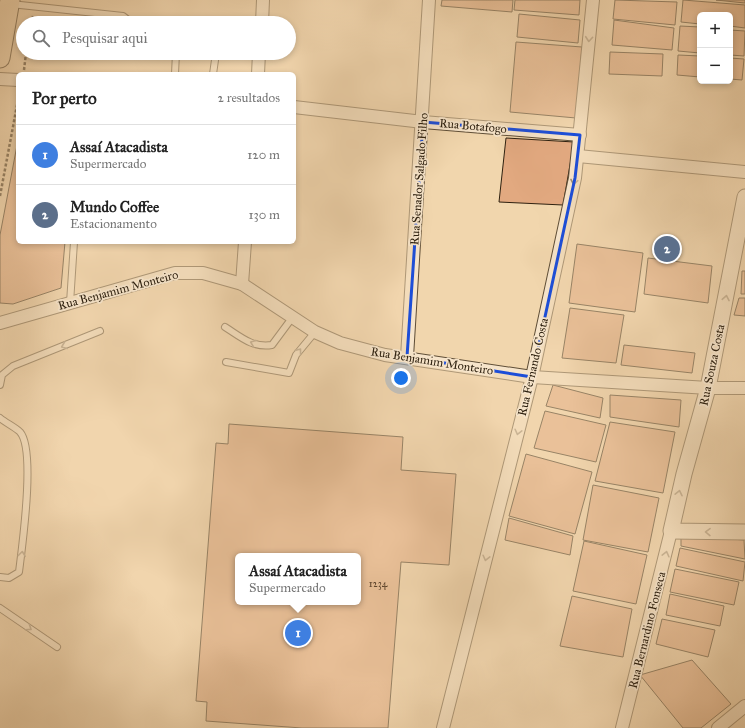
<!DOCTYPE html>
<html lang="pt">
<meta charset="utf-8">
<style>
body{margin:0;font-family:"IM FELL Great Primer",serif;background:#f2f2f2;color:#222}
.controls{position:absolute;right:12px;top:12px;display:grid;overflow:hidden;border-radius:6px;box-shadow:0 2px 6px #0003}
.controls button{width:36px;height:36px;display:grid;place-items:center;padding:0;border:0;border-bottom:1px solid #e0e0e0;background:#fff;color:#222;font:20px sans-serif}
.you{position:absolute;left:401px;top:378px;width:14px;height:14px;margin:-10px;border:3px solid #fff;border-radius:50%;background:#1a73e8;box-shadow:0 0 0 6px #1a73e833}
.badge{display:grid;place-items:center;width:26px;height:26px;border-radius:50%;background:#db2777;color:#fff;font-size:13px;font-weight:700}
.pin{position:absolute;translate:-50% -50%;border:2px solid #fff;box-shadow:0 1px 4px #0006}
.popup{position:absolute;left:235px;top:553px;width:126px;height:52px;box-sizing:border-box;display:grid;place-content:center;border-radius:6px;background:#fff;filter:drop-shadow(0 1px 3px #0005);font-size:13px;white-space:nowrap;color:#767676}
.popup b{font-size:15px;color:#222}
.popup::after{content:'';position:absolute;left:50%;top:100%;margin-left:-8px;border:8px solid transparent;border-top-color:#fff}
.list{margin:0;padding:0;list-style:none}
h2{display:flex;justify-content:space-between;align-items:center;height:52px;margin:0;padding:0 16px;font-size:17px}
h2 small{font-size:13px;font-weight:400;color:#767676}
.list li{display:grid;grid-template-columns:26px 1fr auto;gap:12px;align-items:center;box-sizing:border-box;height:60px;padding:0 16px;border-top:1px solid #e0e0e0}
.list b{display:block;font-size:15px;white-space:nowrap}
.list p{margin:0;font-size:13px;white-space:nowrap;color:#767676}
.list em{font-size:13px;font-style:normal;color:#767676}
.icon{flex:none;width:22px;height:22px;fill:none;stroke:currentColor;stroke-width:2;stroke-linecap:round;stroke-linejoin:round}
.map{position:relative;flex:none;width:745px;height:728px;overflow:hidden}
.search{position:absolute;background:#fff;box-shadow:0 2px 6px #0003;left:16px;top:16px;width:280px;height:44px;display:flex;align-items:center;gap:10px;box-sizing:border-box;padding:0 14px;border-radius:22px;color:#767676;font-size:15px}
.panel{position:absolute;background:#fff;box-shadow:0 2px 6px #0003;left:16px;top:72px;width:280px;height:172px;border-radius:6px}
.map>svg:first-child{display:block}
</style>
<div class="map">
<svg width="745" height="728" viewBox="0 0 745 728">
<rect width="100%" height="100%" fill="#f1d6ad"/>
<filter id="stains"><feTurbulence type="fractalNoise" baseFrequency=".005" numOctaves="4"/><feColorMatrix values="0 0 0 0 .2 0 0 0 0 .09 0 0 0 0 .02 0 0 0 .5 -.17"/></filter>
<radialGradient id="worn" r=".72"><stop offset=".6" stop-color="#630" stop-opacity="0"/><stop offset="1" stop-color="#630" stop-opacity=".3"/></radialGradient>
<g fill="#e2a980" stroke="#2e2110" fill-rule="evenodd">
<polygon points="442,0 513,0 512,12 441,6"/>
<polygon points="515,0 580,0 579,15 514,10"/>
<polygon points="615,0 677,2 675,25 613,19"/>
<polygon points="683,0 745,5 745,28 730,26 730,15 700,15 700,24 681,22"/>
<polygon points="716,0 745,0 745,3"/>
<polygon points="519,14 580,20 578,43 517,37"/>
<polygon points="614,20 674,28 672,50 612,45"/>
<polygon points="680,26 700,27 700,53 678,51"/>
<polygon points="730,30 745,31 744,56 730,55"/>
<polygon points="516,42 582,47 576,118 510,112"/>
<polygon points="610,52 663,54 662,76 609,74"/>
<polygon points="678,55 700,56 700,77 677,75"/>
<polygon points="730,58 744,59 742,80 730,79"/>
<polygon points="506,138 574,142 563,205 499,202"/>
<polygon points="18,140 18,242 65,242 61,288 13,304 0,303 0,235"/>
<polygon points="577,244 643,253 635,312 569,303"/>
<polygon points="648,258 712,266 708,303 644,294"/>
<polygon points="742,271 745,271 745,294 741,294"/>
<polygon points="739,298 745,298 745,316 734,315"/>
<polygon points="570,308 624,315 616,363 562,358"/>
<polygon points="624,345 695,353 692,373 621,365"/>
<polygon points="553,385 603,398 600,418 546,406"/>
<polygon points="610,395 681,400 679,427 610,417"/>
<polygon points="545,411 606,425 596,462 534,448"/>
<polygon points="610,422 675,432 663,493 595,481"/>
<path d="M229,424L403,437L401,470L456,474L449,565L401,562L388,728H302L206,721L207,702L196,701L216,443L228,444ZM238,556H358V602H238Z"/>
<polygon points="526,454 592,472 575,534 509,516"/>
<polygon points="593,485 659,498 648,552 583,540"/>
<polygon points="509,518 573,536 570,555 505,540"/>
<polygon points="681,535 744,540 745,559 681,546"/>
<polygon points="584,541 647,555 636,604 573,591"/>
<polygon points="680,548 745,562 743,581 676,566"/>
<polygon points="675,569 739,582 734,605 670,592"/>
<polygon points="670,594 724,606 720,626 666,615"/>
<polygon points="572,596 632,609 623,657 560,646"/>
<polygon points="662,619 715,630 708,657 656,644"/>
<polygon points="692,660 731,704 701,728 683,728 640,675"/>
</g>
<g fill="none" stroke-linecap="round" stroke-linejoin="round">
<g stroke="#5f4e37" stroke-width="8">
<g id="service">
<polyline points="11,4 123,16 132,23"/>
<polyline points="175,74 176,53"/>
<polyline points="213,74 216,53"/>
<polyline points="70,303 74,242"/>
<path d="M225,327C241,337 252,348 272,345L292,318"/>
<polyline points="226,362 289,373 296,355 315,332"/>
<polyline points="0,385 2,375 13,366 100,331"/>
<path d="M0,418C6,423 15,427 20,432C36,450 22,547 19,572L9,578L0,577"/>
<polyline points="0,608 57,647"/>
</g>
</g>
<g stroke="#5f4e37" stroke-width="14">
<g id="minor">
<polyline points="262,23 263,0"/>
<polyline points="258,74 259,53"/>
<polyline points="0,79 18,80"/>
<polyline points="294,107 423,122 580,135"/>
<polyline points="578,156 745,172"/>
<polyline points="242,284 245,242"/>
<polyline points="0,323 175,273 203,273 242,284 315,332 340,343 385,355 532,377 708,388 745,388"/>
<polyline points="407,357 429,0"/>
<polyline points="443,728 532,377 575,178 593,0"/>
<polyline points="622,728 671,531"/>
<polyline points="718,728 745,706"/>
</g>
</g>
<g stroke="#5f4e37" stroke-width="17">
<polyline id="tertiary" points="745,197 708,388 684,474 671,531 745,532"/>
</g>
<g stroke="#2e2110" stroke-width="21">
<polyline id="primary" points="0,58 10,0"/>
</g>
<g stroke="#2e2110" stroke-width="2.5" stroke-dasharray="3 2" stroke-linecap="butt">
<polyline points="32,23 33,16"/>
<polyline points="24,70 26,53"/>
<polyline points="0,196 18,100"/>
</g>
<use href="#service" stroke="#f6e4ca" stroke-width="6"/>
<use href="#minor" stroke="#f6e4ca" stroke-width="12"/>
<use href="#tertiary" stroke="#f6e4ca" stroke-width="15"/>
<use href="#primary" stroke="#f1d6ad" stroke-width="19"/>
</g>
<defs><path id="oneway-chevron" d="M-2-3.5L2.5 0L-2 3.5" fill="none" stroke-width="1.6" stroke-linecap="round" stroke-linejoin="round"/></defs>
<g stroke="#9c8c76">
<use href="#oneway-chevron" transform="translate(589 39) rotate(95)"/>
<use href="#oneway-chevron" transform="translate(574 182) rotate(101)"/>
<use href="#oneway-chevron" transform="translate(726 298) rotate(-79)"/>
<use href="#oneway-chevron" transform="translate(253 343) rotate(-159)"/>
<use href="#oneway-chevron" transform="translate(64 346) rotate(158)"/>
<use href="#oneway-chevron" transform="translate(299 351) rotate(-53)"/>
<use href="#oneway-chevron" transform="translate(518 432) rotate(104)"/>
<use href="#oneway-chevron" transform="translate(679 493) rotate(-78)"/>
<use href="#oneway-chevron" transform="translate(708 532) rotate(-179)"/>
<use href="#oneway-chevron" transform="translate(22 554) rotate(-83)"/>
<use href="#oneway-chevron" transform="translate(666 554) rotate(-76)"/>
<use href="#oneway-chevron" transform="translate(486 558) rotate(104)"/>
<use href="#oneway-chevron" transform="translate(29 628) rotate(34)"/>
</g>
<path d="M0 0H745V728H0ZM423,122L580,135L575,178L532,377L407,357Z" fill="#f1d6ad" fill-opacity=".55" fill-rule="evenodd"/>
<path fill="none" stroke="#1d4ed8" stroke-width="3" stroke-linejoin="round" d="M423,122L580,135L575,178L532,377L407,357Z"/>
<g text-anchor="middle" dominant-baseline="central" stroke-width="3.5" stroke-linejoin="round" paint-order="stroke">
<g font-size="10" fill="#5b432c">
<text x="378" y="584">1234</text>
</g>
<g font-size="12" fill="#2e2110" stroke="#f6e4ca">
<text transform="translate(473 126) rotate(5)">Rua Botafogo</text>
<text transform="translate(419 179) rotate(-86)">Rua Senador Salgado Filho</text>
<text transform="translate(118 290) rotate(-15)">Rua Benjamim Monteiro</text>
<text transform="translate(432 361) rotate(9)">Rua Benjamim Monteiro</text>
<text transform="translate(712 365) rotate(-78)">Rua Souza Costa</text>
<text transform="translate(533 367) rotate(-77)">Rua Fernando Costa</text>
<text transform="translate(647 630) rotate(-76)">Rua Bernardino Fonseca</text>
</g>
</g>
<rect width="100%" height="100%" filter="url(#stains)"/>
<rect width="100%" height="100%" fill="url(#worn)"/>
</svg>
<div class="controls">
<button>+</button>
<button>−</button>
</div>
<div class="you"></div>
<div class="pin badge" style="left:298px;top:633px;background:#3f7fe0">1</div>
<div class="popup"><b>Assaí Atacadista</b>Supermercado</div>
<div class="pin badge" style="left:667px;top:249px;background:#5c6f8a">2</div>
<div class="search"><svg class="icon" aria-label="search" viewBox="0 0 24 24"><circle cx="10" cy="10" r="6"/><path d="M15 15l6 6"/></svg>Pesquisar aqui</div>
<section class="panel">
<h2>Por perto<small>2 resultados</small></h2>
<ul class="list">
<li><span class="badge" style="background:#3f7fe0">1</span><div><b>Assaí Atacadista</b><p>Supermercado</p></div><em>120 m</em></li>
<li><span class="badge" style="background:#5c6f8a">2</span><div><b>Mundo Coffee</b><p>Estacionamento</p></div><em>130 m</em></li>
</ul>
</section>
</div>
